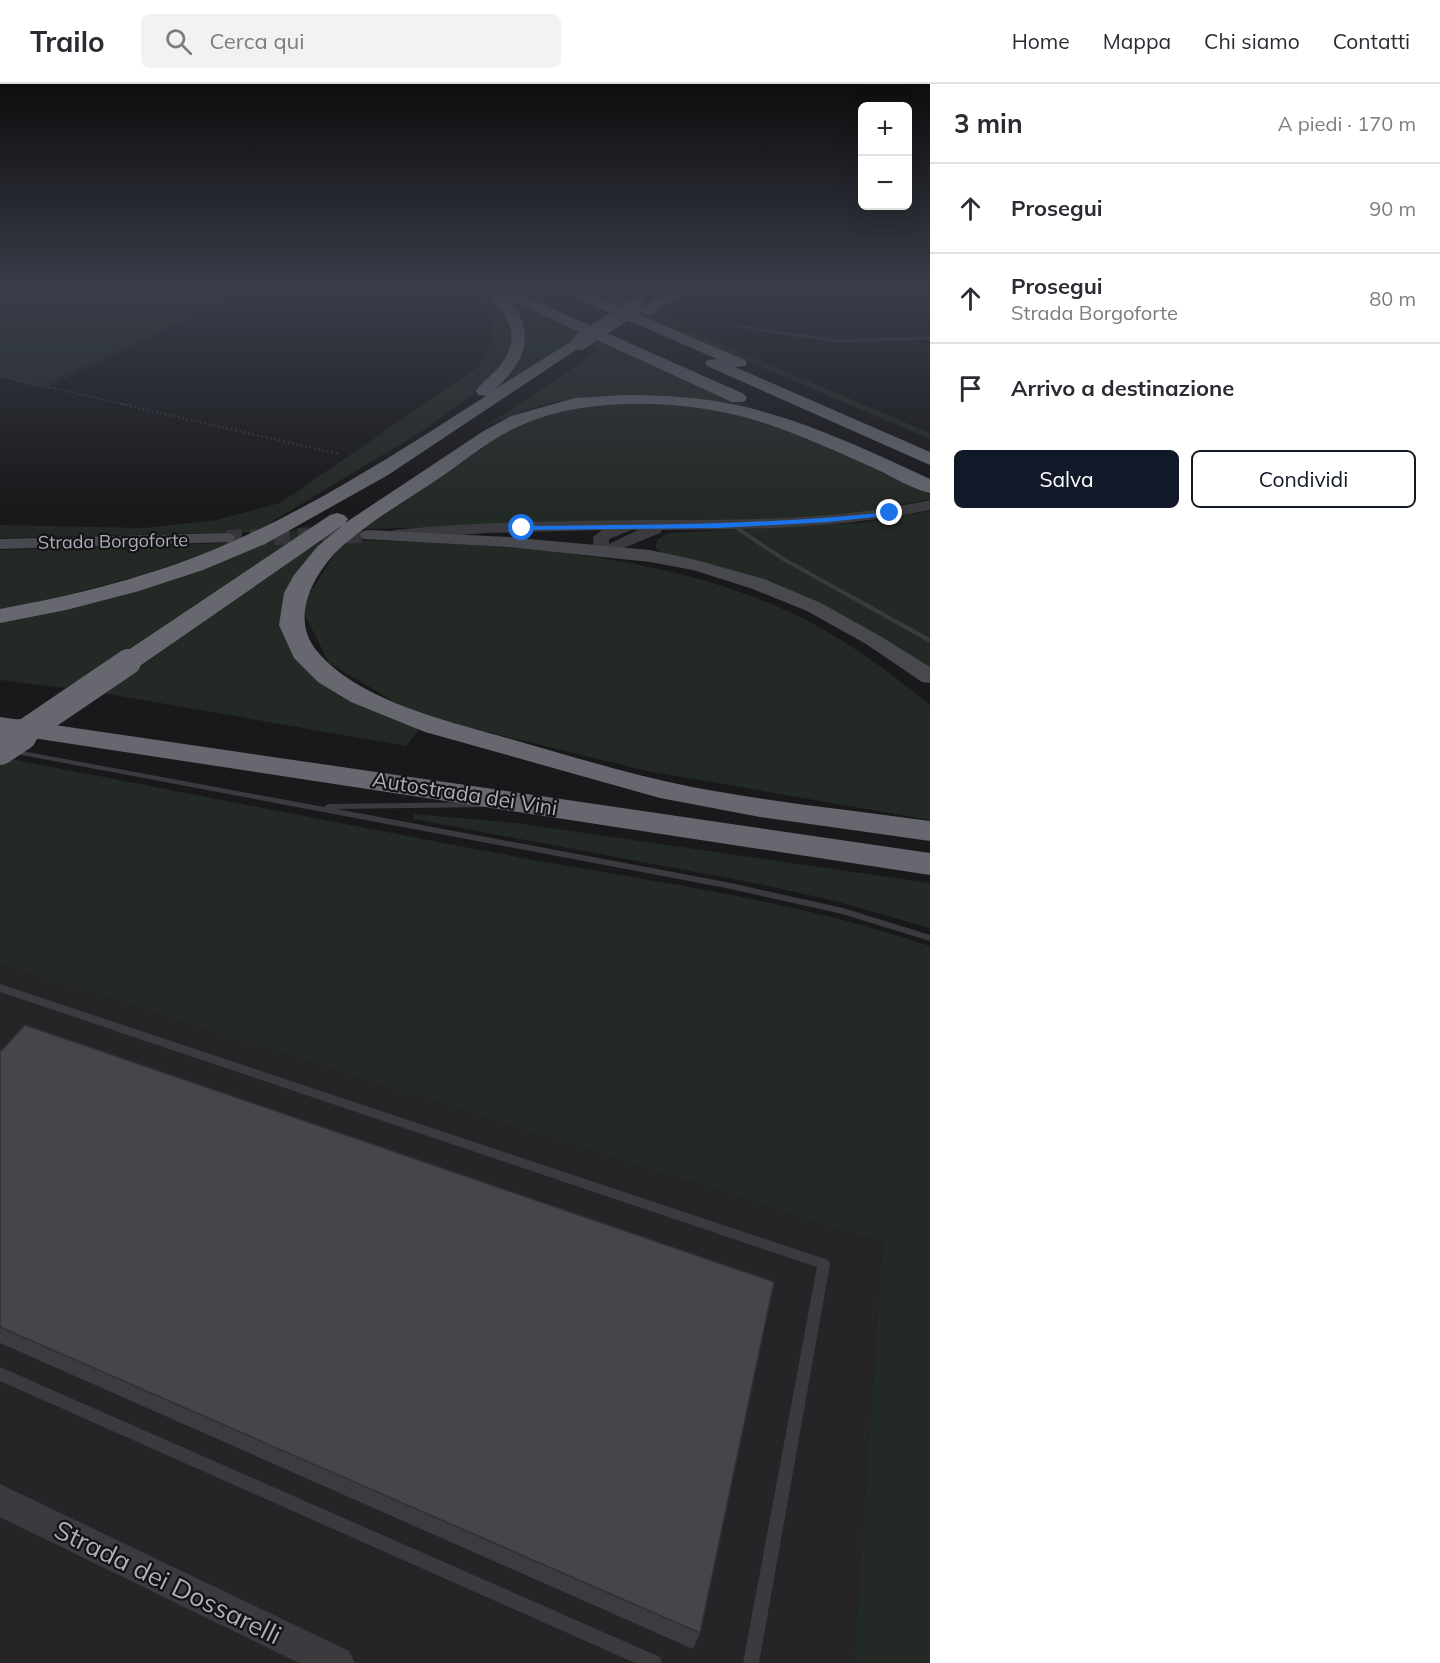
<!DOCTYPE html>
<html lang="it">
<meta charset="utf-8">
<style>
body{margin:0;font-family:Mulish,sans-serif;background:#f2f2f3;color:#2b2b33}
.controls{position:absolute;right:18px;top:18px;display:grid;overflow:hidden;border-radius:9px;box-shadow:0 6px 24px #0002}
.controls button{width:54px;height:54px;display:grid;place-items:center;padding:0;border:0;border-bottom:2px solid #e1e1e2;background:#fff;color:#2b2b33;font:30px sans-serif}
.stop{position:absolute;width:18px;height:18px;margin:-14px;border:4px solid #1a73e8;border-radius:50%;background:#fff}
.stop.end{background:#1a73e8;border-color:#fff;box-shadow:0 2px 6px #0008}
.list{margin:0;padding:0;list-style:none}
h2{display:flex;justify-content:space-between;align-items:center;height:78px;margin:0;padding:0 24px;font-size:26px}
h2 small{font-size:20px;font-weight:400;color:#7c7c81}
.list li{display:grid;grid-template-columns:39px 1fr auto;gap:18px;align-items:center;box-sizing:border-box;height:90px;padding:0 24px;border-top:2px solid #e1e1e2}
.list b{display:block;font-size:22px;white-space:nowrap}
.list p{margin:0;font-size:20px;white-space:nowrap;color:#7c7c81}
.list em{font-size:20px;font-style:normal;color:#7c7c81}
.actions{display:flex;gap:12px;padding:18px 24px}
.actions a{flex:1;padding:14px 0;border:2px solid #111827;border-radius:9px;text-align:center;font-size:21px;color:#111827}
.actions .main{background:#111827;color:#fff}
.icon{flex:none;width:33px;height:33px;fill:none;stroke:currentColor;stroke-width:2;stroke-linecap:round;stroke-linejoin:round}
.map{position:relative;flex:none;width:930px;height:1579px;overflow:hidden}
header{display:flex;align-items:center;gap:36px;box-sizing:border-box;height:84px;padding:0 30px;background:#fff;border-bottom:2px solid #e1e1e2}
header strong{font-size:28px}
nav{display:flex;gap:33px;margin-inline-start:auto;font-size:21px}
.search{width:420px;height:54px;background:#f2f2f3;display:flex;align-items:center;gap:15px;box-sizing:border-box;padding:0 21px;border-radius:9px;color:#7c7c81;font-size:22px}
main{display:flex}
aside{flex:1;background:#fff}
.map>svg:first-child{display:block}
</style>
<header>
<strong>Trailo</strong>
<div class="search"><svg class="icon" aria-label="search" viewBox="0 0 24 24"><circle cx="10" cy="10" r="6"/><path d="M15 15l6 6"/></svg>Cerca qui</div>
<nav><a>Home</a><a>Mappa</a><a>Chi siamo</a><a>Contatti</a></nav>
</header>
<main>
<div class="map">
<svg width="930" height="1579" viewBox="0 0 930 1579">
<rect width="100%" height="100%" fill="#19181a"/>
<polygon fill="#252427" points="0,878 882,1159 853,1579 0,1579"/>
<g fill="#232a25">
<polygon points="0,207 240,207 38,304 0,292"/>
<path d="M468,207H488L506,225L514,255L503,281L478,306L424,346L255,448L0,454V441L144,444L216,436L280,419L478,283C495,247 504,234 468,207Z"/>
<polygon points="583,207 649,207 629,220 655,230 685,236 679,244 729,263 930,349 930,355"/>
<path d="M504,209L760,328C660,309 576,297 481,345L600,266L575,255L488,310C529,275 540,253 504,209Z"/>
<path d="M646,318L720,325L803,350L930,410V415L857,430L752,436L364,445L513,343C555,323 600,320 646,318Z"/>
<polygon points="930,427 930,586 866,545 661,469 655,463 658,455 669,449 859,439"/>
<polygon points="306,442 313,443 101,583 130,590 302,467 339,448 307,478 290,561 421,643 406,662 103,609 0,596 0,538"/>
<path d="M353,456C490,460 641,466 769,519C828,543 881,580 930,621V736L647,687L459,641L403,623L329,579L301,523L338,465Z"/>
<path d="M233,459C157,489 80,509 0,526V466Z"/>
<path d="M0,673C178,707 356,743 534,776C667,800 802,818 930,862V1579H853L882,1159L0,879Z"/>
<polygon points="414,730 516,739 930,799 930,844 835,817 759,800 413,735"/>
</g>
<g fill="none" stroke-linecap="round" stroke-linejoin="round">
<polyline stroke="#31373f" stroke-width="3" points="735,242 838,257 930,254"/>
<polyline stroke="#36363a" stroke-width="16" stroke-dasharray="16 8" stroke-linecap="butt" points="226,454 369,451"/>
<g stroke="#404146" stroke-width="1.5" stroke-dasharray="1.5 2" stroke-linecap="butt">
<polyline points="0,292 127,321"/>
<polyline points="45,302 244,207"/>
</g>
<polyline stroke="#404146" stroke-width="2" stroke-dasharray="1.5 3" stroke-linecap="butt" points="121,320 339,370"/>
<g fill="#3a3a3f" fill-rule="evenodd">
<polygon points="730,440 734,440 787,475 930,554 930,559 783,477 730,442"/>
<polygon points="8,665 11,665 324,723 328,720 485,718 488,719 489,721 488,723 337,725 726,798 843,824 930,851 930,857 842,830 726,804 11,669 7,667"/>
<polygon points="0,900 828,1176 830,1180 759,1579 743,1579 817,1183 0,908"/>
<polygon points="0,1283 660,1573 662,1579 635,1579 0,1297"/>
</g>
<polygon fill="#3a3a3f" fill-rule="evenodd" points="0,1400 349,1567 355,1579 299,1579 0,1433"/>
<path fill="#3a3a3f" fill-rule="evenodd" d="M930,416V426C841,444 752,446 662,446L660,449L602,473L594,468L593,453L602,446L486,449L394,456L386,451L394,446C476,438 558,437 640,436C738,436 834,437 930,416ZM631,446H638L609,460V455Z"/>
<g fill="#48494f" fill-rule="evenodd">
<polygon points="369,446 508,453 650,466 696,476 764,495 821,519 880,552 930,583 930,599 922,598 866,560 807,527 750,504 693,486 650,478 508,463 363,455 360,451 363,447"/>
<polygon points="226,449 232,450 235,454 232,458 0,465 0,455"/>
</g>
<g fill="#66676f" fill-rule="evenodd">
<path d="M486,207H513L744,310L747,314L744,318H732L510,216C537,250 525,278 495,305L575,255H585L588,258L388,391L265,460L203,486L139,507L66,526L0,539V525C75,511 149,493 220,463C314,423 400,367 486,312L478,311L476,307C482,298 492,291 499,283C525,249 506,233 486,207Z"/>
<polygon points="565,207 583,207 745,276 747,279 745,282 735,283 930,368 930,381 707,282 705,279 707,276 717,275 567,210"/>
<polygon points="669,207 685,207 653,230 643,230 641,227 643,224"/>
<path d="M622,311C662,311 702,313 741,322C807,337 869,367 930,395V409C912,405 895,394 878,386C840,369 801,351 761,338C692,316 591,311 524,340C492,353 464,378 435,397C402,419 366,440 337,467C312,493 290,535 317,567C356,615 443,636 500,652C564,670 627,690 692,703C771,718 851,726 930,737V757L760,733L660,714L425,648L351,618L318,598L294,574L279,541L284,509L294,491L317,463L343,441L137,584L128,586L119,584L115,578L119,572L330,431L337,429L344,431L348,435L345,439L482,348L511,332L575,314Z"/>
<polygon points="0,633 930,769 930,791 0,649"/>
</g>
<polyline stroke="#66676f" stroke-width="16" points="580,258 636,222"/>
<polyline stroke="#66676f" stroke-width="26" points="19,652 128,578"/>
<polyline stroke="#66676f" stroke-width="32" points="0,665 21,651"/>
</g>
<polygon fill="#3c3b40" points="0,968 700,1549 693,1565 0,1259"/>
<polygon fill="#46454a" stroke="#313034" stroke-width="1.5" points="25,941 774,1198 700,1549 0,1243 0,968"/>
<linearGradient id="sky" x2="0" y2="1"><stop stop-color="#0e0d0e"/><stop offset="0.48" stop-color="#383d49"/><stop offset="1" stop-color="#383d49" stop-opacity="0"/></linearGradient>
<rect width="930" height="428" fill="url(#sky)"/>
<path fill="#1a73e8" d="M890,428L893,431L828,438L719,444L522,446L519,444L522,442C645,441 768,441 890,428Z"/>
<g text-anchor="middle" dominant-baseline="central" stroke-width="4.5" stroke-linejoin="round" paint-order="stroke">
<g font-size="18" fill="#acaeb9" stroke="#141315">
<text transform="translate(113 457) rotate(-1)">Strada Borgoforte</text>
</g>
<g font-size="21" fill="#acaeb9" stroke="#141315">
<text transform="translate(465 709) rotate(9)">Autostrada dei Vini</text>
</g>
<g font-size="26" fill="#acaeb9" stroke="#141315">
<text transform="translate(168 1498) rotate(26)">Strada dei Dossarelli</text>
</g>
</g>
</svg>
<div class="controls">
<button>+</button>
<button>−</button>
</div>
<div class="stop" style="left:522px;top:444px"></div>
<div class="stop end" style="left:890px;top:429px"></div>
</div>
<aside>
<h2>3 min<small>A piedi · 170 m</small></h2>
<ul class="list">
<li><svg class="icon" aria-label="ahead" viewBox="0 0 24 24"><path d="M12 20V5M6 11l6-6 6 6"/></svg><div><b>Prosegui</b></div><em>90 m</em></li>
<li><svg class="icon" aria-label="ahead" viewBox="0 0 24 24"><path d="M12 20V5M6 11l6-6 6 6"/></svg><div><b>Prosegui</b><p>Strada Borgoforte</p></div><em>80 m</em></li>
<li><svg class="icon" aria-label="arrive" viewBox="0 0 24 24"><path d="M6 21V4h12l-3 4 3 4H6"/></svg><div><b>Arrivo a destinazione</b></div></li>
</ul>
<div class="actions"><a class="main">Salva</a><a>Condividi</a></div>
</aside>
</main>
